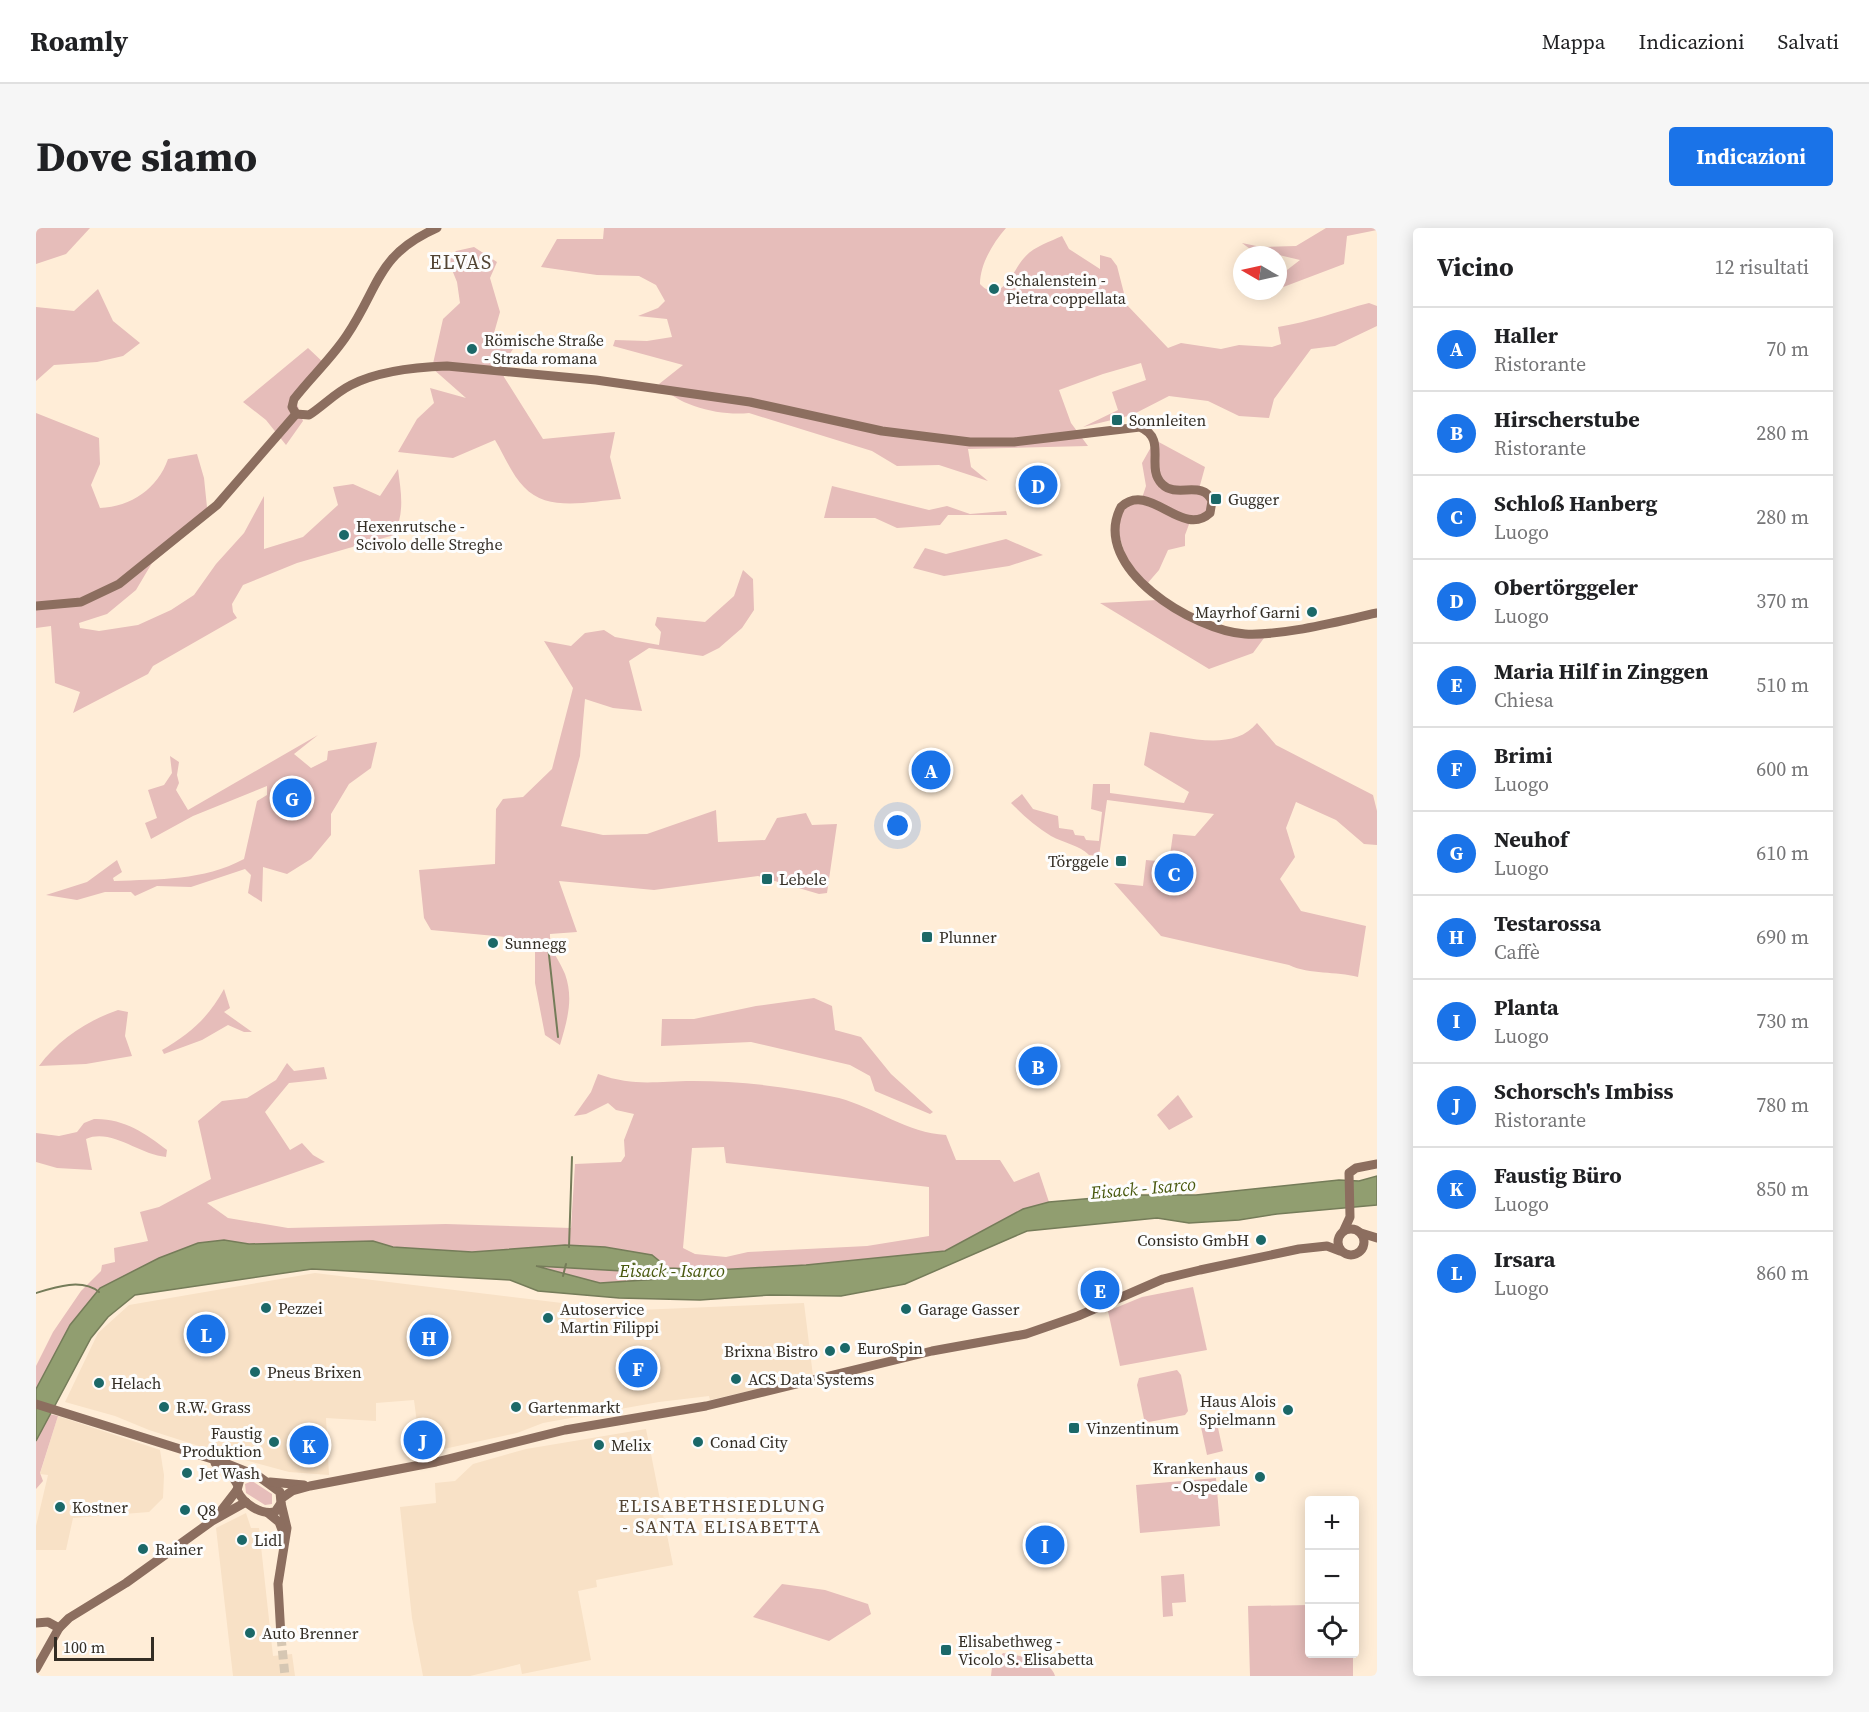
<!DOCTYPE html>
<html lang="it">
<meta charset="utf-8">
<style>
body{margin:0;font-family:"Source Serif 4",serif;background:#f6f6f6;color:#202124}
.controls{position:absolute;right:18px;bottom:18px;display:grid;overflow:hidden;border-radius:6px;box-shadow:0 3px 15px #0003}
.controls button{width:54px;height:54px;display:grid;place-items:center;padding:0;border:0;border-bottom:2px solid #e0e0e0;background:#fff;color:#202124;font:30px sans-serif}
.compass{position:absolute;left:1197px;top:18px;width:54px;height:54px;border-radius:50%;background:#fff;box-shadow:0 3px 15px #0003;rotate:279deg}
.scale{position:absolute;left:18px;bottom:15px;width:100px;box-sizing:border-box;padding-left:6px;border:3px solid #332d24;border-top:0;font-size:16px;line-height:21px;white-space:nowrap;color:#332d24;-webkit-text-stroke:4px #fdfdfd;paint-order:stroke}
.you{position:absolute;left:862px;top:598px;width:21px;height:21px;margin:-15px;border:4px solid #fff;border-radius:50%;background:#1a73e8;box-shadow:0 0 0 9px #1a73e833}
.badge{display:grid;place-items:center;width:39px;height:39px;border-radius:50%;background:#1a73e8;color:#fff;font-size:20px;font-weight:700}
.pin{position:absolute;translate:-50% -50%;border:3px solid #fff;box-shadow:0 2px 6px #0006}
.list{margin:0;padding:0;list-style:none}
h2{display:flex;justify-content:space-between;align-items:center;height:78px;margin:0;padding:0 24px;font-size:26px}
h2 small{font-size:20px;font-weight:400;color:#757577}
.list li{display:grid;grid-template-columns:39px 1fr auto;gap:18px;align-items:center;box-sizing:border-box;height:84px;padding:0 24px;border-top:2px solid #e0e0e0}
.list b{display:block;font-size:22px;white-space:nowrap}
.list p{margin:0;font-size:20px;white-space:nowrap;color:#757577}
.list em{font-size:20px;font-style:normal;color:#757577}
.icon{flex:none;width:33px;height:33px;fill:none;stroke:currentColor;stroke-width:2;stroke-linecap:round;stroke-linejoin:round}
.map{position:relative;flex:none;width:1341px;height:1448px;overflow:hidden;border-radius:6px}
header{display:flex;align-items:center;gap:36px;box-sizing:border-box;height:84px;padding:0 30px;background:#fff;border-bottom:2px solid #e0e0e0}
header strong{font-size:28px}
nav{display:flex;gap:33px;margin-inline-start:auto;font-size:21px}
.intro{display:flex;align-items:center;justify-content:space-between;box-sizing:border-box;height:144px;padding:0 36px}
h1{margin:0;font-size:42px}
.button{padding:15px 27px;border-radius:6px;background:#1a73e8;color:#fff;font-size:21px;font-weight:700}
main{display:flex;gap:36px;padding:0 36px}
aside{flex:1;background:#fff;border-radius:6px;box-shadow:0 3px 15px #0003}
.map>svg:first-child{display:block}
</style>
<header>
<strong>Roamly</strong>
<nav><a>Mappa</a><a>Indicazioni</a><a>Salvati</a></nav>
</header>
<div class="intro"><h1>Dove siamo</h1><a class="button">Indicazioni</a></div>
<main>
<div class="map">
<svg width="1341" height="1448" viewBox="0 0 1341 1448">
<rect width="100%" height="100%" fill="#ffedd7"/>
<g fill="#f8e1c6">
<polygon points="279,1045 559,1079 602,1082 768,1075 777,1148 674,1172 673,1168 623,1174 507,1195 481,1205 385,1226 378,1172 340,1175 340,1193 290,1190 293,1247 253,1244 194,1228 113,1202 79,1188 29,1174 62,1105 93,1077"/>
<polygon points="22,1188 124,1222 128,1247 127,1270 113,1284 37,1290 30,1322 0,1322 0,1298 12,1247 4,1246"/>
<polygon points="610,1201 637,1337 560,1352 561,1359 542,1363 555,1432 486,1446 484,1436 434,1448 387,1448 376,1390 364,1279 400,1275 399,1255 419,1253 437,1236 490,1221"/>
<polygon points="210,1285 215,1300 223,1300 237,1428 256,1426 259,1448 197,1448 180,1300"/>
</g>
<g fill="#e6bdba" fill-rule="evenodd">
<polygon points="0,0 54,0 30,26 0,36"/>
<path d="M568,0H970C957,15 944,36 944,56C965,78 977,42 988,30C997,19 1013,14 1026,8L1033,21L1064,41V27L1075,30L1081,38L1091,77L1132,120L1145,115L1185,121L1203,117L1236,119L1245,116L1242,99C1274,94 1302,83 1333,75L1341,78V98L1299,118L1275,121L1238,171L1233,190L1203,188L1172,173L1133,168L1096,187L1047,199L1082,182L1076,164L1110,152L1105,135L1067,146L1023,162L1035,195L1052,218L932,221L935,239L952,253L903,237L861,238L836,223L713,185C683,188 642,178 623,156L647,137L577,118L579,112L611,113L636,109L631,91L602,88L622,80L629,73L620,57L603,48L561,47L505,39L521,11H567Z"/>
<polygon points="1290,0 1341,0 1341,2 1311,8 1308,36 1242,61 1242,49 1264,32 1243,27 1216,27 1214,21 1206,15 1225,19 1260,18"/>
<path d="M438,19L461,34L454,50L464,84L458,105L476,116L477,121L465,139L468,149L507,211L579,204L574,229L585,271C554,273 512,285 488,259C476,247 468,227 459,212L417,230L362,224L381,191L398,175L394,160L430,170L396,140L407,91L424,75L421,54L412,32L420,23Z"/>
<polygon points="62,61 77,93 104,115 87,128 61,134 18,137 0,153 0,79 38,83"/>
<polygon points="272,120 290,137 260,173 267,193 250,217 230,192 207,174"/>
<path d="M0,185L63,210L64,236L55,257L64,280C95,279 122,260 132,231L161,226L168,250L172,289L116,335L100,362L71,386L43,395L44,400L63,403L102,397L135,382L158,367L180,336L208,305L228,268V321L267,309L302,277L297,259L317,256L344,268L362,241C365,265 369,284 358,307L261,335L207,357L196,376L197,384L201,390L117,438L112,446L37,485L44,464L19,455L15,398L0,400Z"/>
<polygon points="1119,212 1169,239 1163,261 1170,264 1174,285 1155,291 1149,307 1149,318 1132,322 1123,342 1110,357 1094,343 1080,297 1085,279 1106,270 1110,258 1106,235"/>
<polygon points="796,258 893,282 911,278 934,286 970,283 971,287 912,287 904,297 861,300 839,290 788,290"/>
<polygon points="970,311 1007,327 973,338 908,348 877,340 889,320 910,326"/>
<path d="M707,342L717,351L718,382L706,400L683,420L667,428L613,420L593,433L606,483L577,480L549,471L544,528L525,598L567,607L611,606L680,582L682,614L729,612L741,590L770,585L776,597L801,596L791,665L783,666L722,648L618,662L523,653L541,704L514,706C513,721 524,733 529,746C538,771 531,793 524,817L509,807L499,755V713L488,714L470,709L395,702L388,690L383,642L459,636L460,581L467,571L487,569L516,541L537,460L508,413L535,418L549,405L568,402L579,409L623,417L625,404L619,397L621,389L669,394L698,368Z"/>
<polygon points="1121,372 1145,385 1228,410 1217,425 1173,441 1064,375"/>
<path d="M1221,495L1240,517L1337,567L1341,583V617L1328,616L1300,592L1260,574L1250,600L1259,629L1244,651L1265,683L1330,698L1322,749C1300,743 1274,747 1253,737L1125,708L1078,655L1107,658L1110,632L1133,634L1137,606L1159,608L1178,586L1071,572L1063,628L1053,627C1043,617 1028,615 1015,608C1000,599 987,587 975,575L986,566L997,581L1022,588L1023,600L1037,602L1039,607L1048,608L1050,612L1063,613L1066,584L1055,581L1057,556H1074V565L1148,575L1153,564L1108,537L1114,504C1147,508 1197,525 1221,495Z"/>
<path d="M282,507L258,526L275,540L291,532L292,523L341,514L335,540L313,556L295,586V607L275,631L251,646L227,639L226,674L212,665L215,647L209,641L155,659L121,658L99,668L95,664H69L41,672L10,667L51,654L81,632L86,644L77,650L78,653C123,651 167,653 208,631L221,573L231,567V558L157,588L115,611L109,595L121,590L112,562L128,557L136,545L134,528L143,534L141,547L143,555L140,562L152,582Z"/>
<path d="M188,761L194,780L188,784L216,804H208L192,797L166,812L128,826L126,822C154,806 173,789 188,761Z"/>
<polygon points="778,770 796,778 799,802 825,809 855,846 897,884 894,886 839,863 834,848 814,837 715,814 625,818 626,791 658,791 720,778"/>
<path d="M82,782L92,784L89,808L96,828L50,836L3,838C22,812 52,792 82,782Z"/>
<path d="M251,835L258,843L288,839L291,851L253,855L229,884L254,922L266,915L277,927L289,934L171,975L192,990L252,1000L410,996L535,1000L539,936L585,934L589,928L588,912L598,886L580,882L572,875L550,886L538,888L555,864L562,846C599,859 620,853 657,853C705,853 756,859 803,870C840,880 871,905 910,907L920,932H964L978,954L1003,944L1013,974L987,981L909,1023L770,1037L680,1042L632,1040L616,1027L569,1019L529,1017L436,1024L357,1019L337,1013L213,1016L188,1012L88,1049L64,1060L0,1161V1138L17,1104L45,1063L65,1043L66,1037L79,1034L78,1020L112,1013L104,984L123,979L175,951L162,893L186,873L211,870L240,852ZM688,919L690,935L893,959V1008L831,1018L712,1024L690,1029L659,1026L647,1020L656,920Z"/>
<polygon points="1142,867 1157,889 1133,902 1121,887"/>
<path d="M58,891C87,890 109,905 131,922L130,929C103,927 76,900 50,911L56,942L21,940L0,934V905L23,908L41,904L48,895Z"/>
<polygon points="495,1037 621,1045 623,1051 564,1055"/>
<polygon points="1157,1059 1171,1122 1084,1138 1072,1083 1106,1069"/>
<polygon points="1141,1142 1145,1147 1152,1183 1149,1187 1113,1194 1108,1191 1101,1157 1103,1150"/>
<polygon points="14,1186 22,1188 4,1245 7,1253 0,1261 0,1213"/>
<polygon points="1181,1195 1187,1223 1171,1227 1165,1199"/>
<polygon points="1180,1250 1184,1298 1104,1305 1100,1257"/>
<polygon points="216,1253 236,1266 236,1276 229,1277 210,1265 209,1256"/>
<polygon points="1148,1346 1150,1374 1136,1375 1137,1388 1127,1389 1125,1348"/>
<polygon points="746,1356 789,1362 832,1376 835,1386 793,1413 717,1389"/>
<polygon points="1273,1377 1274,1426 1317,1426 1317,1448 1214,1448 1212,1378"/>
<path d="M967,1425C982,1428 1015,1431 1019,1448H955L956,1439Z"/>
</g>
<path fill="#919e70" stroke="#757c59" stroke-width="1.5" fill-rule="evenodd" d="M1341,948V977L1241,986L1203,992L1153,995L1121,990L991,1003L869,1056L805,1068L734,1067L664,1072L583,1070L502,1063L474,1052L276,1041L99,1067L72,1089L55,1110L0,1213V1161L34,1097L64,1060L123,1030L162,1015L188,1012L213,1016L337,1013L357,1019L436,1024L529,1017L569,1019L616,1027L632,1040L680,1042L770,1037L909,1023L987,981L1013,974L1094,967H1160L1303,952L1323,953ZM500,1038L621,1045L623,1051L564,1055Z"/>
<g fill="none" stroke-linecap="round" stroke-linejoin="round">
<g stroke="#757c59" stroke-width="2">
<polyline points="512,718 522,809"/>
<polyline points="533,1019 536,929"/>
<polyline points="527,1048 530,1036"/>
<path d="M0,1065C19,1059 46,1050 63,1064"/>
</g>
<polyline stroke="#d6c7b3" stroke-width="9" stroke-dasharray="9 4.5" stroke-linecap="butt" points="245,1409 249,1448"/>
<g stroke="#8c6e5f" stroke-width="9">
<path d="M260,186L273,187C287,178 299,165 315,157C342,143 381,139 411,138L560,152L714,174L846,203L934,214H978L1104,199C1132,211 1109,239 1126,256C1140,271 1167,251 1176,273L1174,285C1146,311 1113,252 1085,279C1053,340 1159,403 1209,406C1247,408 1303,393 1341,385"/>
<path d="M260,186L256,179L258,171C275,149 296,130 311,107C344,58 340,27 401,0"/>
<polyline points="0,378 45,374 83,356 181,277 260,186"/>
<circle cx="1315" cy="1014" r="13"/>
<polyline points="1308,1002 1314,989 1313,945 1320,940 1341,936"/>
<polyline points="1325,1005 1341,1010"/>
<path d="M0,1176L189,1235L222,1248L244,1264L245,1275L239,1284C225,1287 207,1276 201,1262"/>
<polyline points="179,1235 195,1246 201,1256"/>
<polyline points="234,1254 268,1257"/>
<polyline points="246,1270 256,1263 274,1258 400,1234 529,1202 670,1178 896,1123 990,1106 1042,1088 1127,1051 1164,1042 1263,1021 1291,1018 1304,1023"/>
<polyline points="245,1275 251,1300 242,1356 245,1409"/>
<polyline points="184,1284 201,1262 204,1251 214,1246"/>
<polyline points="232,1285 243,1294 248,1307"/>
<polyline points="0,1395 12,1394 23,1400"/>
<polyline points="0,1441 23,1400 33,1390 90,1355 176,1293 210,1274"/>
</g>
</g>
<g fill="#1b6868" stroke="#fdfdfd" stroke-width="2">
<circle cx="958" cy="61" r="6"/>
<circle cx="436" cy="121" r="6"/>
<rect x="1075" y="186" width="12" height="12" rx="3"/>
<rect x="1174" y="265" width="12" height="12" rx="3"/>
<circle cx="308" cy="307" r="6"/>
<circle cx="1276" cy="384" r="6"/>
<rect x="1079" y="627" width="12" height="12" rx="3"/>
<rect x="725" y="645" width="12" height="12" rx="3"/>
<rect x="885" y="703" width="12" height="12" rx="3"/>
<circle cx="457" cy="715" r="6"/>
<circle cx="1225" cy="1012" r="6"/>
<circle cx="230" cy="1080" r="6"/>
<circle cx="870" cy="1081" r="6"/>
<circle cx="512" cy="1090" r="6"/>
<circle cx="809" cy="1120" r="6"/>
<circle cx="794" cy="1123" r="6"/>
<circle cx="219" cy="1144" r="6"/>
<circle cx="700" cy="1151" r="6"/>
<circle cx="63" cy="1155" r="6"/>
<circle cx="128" cy="1179" r="6"/>
<circle cx="480" cy="1179" r="6"/>
<circle cx="1252" cy="1182" r="6"/>
<rect x="1032" y="1194" width="12" height="12" rx="3"/>
<circle cx="238" cy="1214" r="6"/>
<circle cx="662" cy="1214" r="6"/>
<circle cx="563" cy="1217" r="6"/>
<circle cx="151" cy="1245" r="6"/>
<circle cx="1224" cy="1249" r="6"/>
<circle cx="24" cy="1279" r="6"/>
<circle cx="149" cy="1282" r="6"/>
<circle cx="206" cy="1312" r="6"/>
<circle cx="107" cy="1321" r="6"/>
<circle cx="214" cy="1405" r="6"/>
<rect x="904" y="1416" width="12" height="12" rx="3"/>
</g>
<g text-anchor="middle" dominant-baseline="central" stroke-width="6" stroke-linejoin="round" paint-order="stroke">
<g font-size="16" fill="#332d24" stroke="#fdfdfd" text-anchor="start">
<text x="970" y="52">Schalenstein -<tspan x="970" dy="18">Pietra coppellata</tspan></text>
<text x="448" y="112">Römische Straße<tspan x="448" dy="18">- Strada romana</tspan></text>
<text x="1093" y="192">Sonnleiten</text>
<text x="1192" y="271">Gugger</text>
<text x="320" y="298">Hexenrutsche -<tspan x="320" dy="18">Scivolo delle Streghe</tspan></text>
<text x="1264" y="384" text-anchor="end">Mayrhof Garni</text>
<text x="1073" y="633" text-anchor="end">Törggele</text>
<text x="743" y="651">Lebele</text>
<text x="903" y="709">Plunner</text>
<text x="469" y="715">Sunnegg</text>
<text x="1213" y="1012" text-anchor="end">Consisto GmbH</text>
<text x="242" y="1080">Pezzei</text>
<text x="524" y="1081">Autoservice<tspan x="524" dy="18">Martin Filippi</tspan></text>
<text x="882" y="1081">Garage Gasser</text>
<text x="821" y="1120">EuroSpin</text>
<text x="782" y="1123" text-anchor="end">Brixna Bistro</text>
<text x="231" y="1144">Pneus Brixen</text>
<text x="712" y="1151">ACS Data Systems</text>
<text x="75" y="1155">Helach</text>
<text x="1240" y="1173" text-anchor="end">Haus Alois<tspan x="1240" dy="18">Spielmann</tspan></text>
<text x="140" y="1179">R.W. Grass</text>
<text x="492" y="1179">Gartenmarkt</text>
<text x="1050" y="1200">Vinzentinum</text>
<text x="226" y="1205" text-anchor="end">Faustig<tspan x="226" dy="18">Produktion</tspan></text>
<text x="674" y="1214">Conad City</text>
<text x="575" y="1217">Melix</text>
<text x="1212" y="1240" text-anchor="end">Krankenhaus<tspan x="1212" dy="18">- Ospedale</tspan></text>
<text x="163" y="1245">Jet Wash</text>
<text x="36" y="1279">Kostner</text>
<text x="161" y="1282">Q8</text>
<text x="218" y="1312">Lidl</text>
<text x="119" y="1321">Rainer</text>
<text x="226" y="1405">Auto Brenner</text>
<text x="922" y="1413">Elisabethweg -<tspan x="922" dy="18">Vicolo S. Elisabetta</tspan></text>
</g>
<g font-size="18" font-style="italic" fill="#49590f" stroke="#fdfdfd">
<text transform="translate(1107 960) rotate(-5)">Eisack - Isarco</text>
<text x="636" y="1042">Eisack - Isarco</text>
</g>
<g font-size="18" letter-spacing="1.5" fill="#534433" stroke="#fdfdfd">
<text x="686" y="1277">ELISABETHSIEDLUNG<tspan x="686" dy="21">- SANTA ELISABETTA</tspan></text>
</g>
<g font-size="20" letter-spacing="1.5" fill="#534433" stroke="#fdfdfd">
<text x="425" y="34">ELVAS</text>
</g>
</g>
</svg>
<div class="controls">
<button>+</button>
<button>−</button>
<button><svg class="icon" aria-label="locate" viewBox="0 0 24 24"><circle cx="12" cy="12" r="6"/><path d="M12 2v4M12 18v4M2 12h4M18 12h4"/></svg></button>
</div>
<svg class="compass" viewBox="-18 -18 36 36"><path d="M0-13l5 13h-10z" fill="#e53935"/><path d="M0 13l5-13h-10z" fill="#757577"/></svg>
<div class="scale">100 m</div>
<div class="you"></div>
<div class="pin badge" style="left:895px;top:542px">A</div>
<div class="pin badge" style="left:1002px;top:838px">B</div>
<div class="pin badge" style="left:1138px;top:645px">C</div>
<div class="pin badge" style="left:1002px;top:257px">D</div>
<div class="pin badge" style="left:1064px;top:1062px">E</div>
<div class="pin badge" style="left:602px;top:1140px">F</div>
<div class="pin badge" style="left:256px;top:570px">G</div>
<div class="pin badge" style="left:393px;top:1109px">H</div>
<div class="pin badge" style="left:1009px;top:1317px">I</div>
<div class="pin badge" style="left:387px;top:1212px">J</div>
<div class="pin badge" style="left:273px;top:1217px">K</div>
<div class="pin badge" style="left:170px;top:1106px">L</div>
</div>
<aside>
<h2>Vicino<small>12 risultati</small></h2>
<ul class="list">
<li><span class="badge">A</span><div><b>Haller</b><p>Ristorante</p></div><em>70 m</em></li>
<li><span class="badge">B</span><div><b>Hirscherstube</b><p>Ristorante</p></div><em>280 m</em></li>
<li><span class="badge">C</span><div><b>Schloß Hanberg</b><p>Luogo</p></div><em>280 m</em></li>
<li><span class="badge">D</span><div><b>Obertörggeler</b><p>Luogo</p></div><em>370 m</em></li>
<li><span class="badge">E</span><div><b>Maria Hilf in Zinggen</b><p>Chiesa</p></div><em>510 m</em></li>
<li><span class="badge">F</span><div><b>Brimi</b><p>Luogo</p></div><em>600 m</em></li>
<li><span class="badge">G</span><div><b>Neuhof</b><p>Luogo</p></div><em>610 m</em></li>
<li><span class="badge">H</span><div><b>Testarossa</b><p>Caffè</p></div><em>690 m</em></li>
<li><span class="badge">I</span><div><b>Planta</b><p>Luogo</p></div><em>730 m</em></li>
<li><span class="badge">J</span><div><b>Schorsch's Imbiss</b><p>Ristorante</p></div><em>780 m</em></li>
<li><span class="badge">K</span><div><b>Faustig Büro</b><p>Luogo</p></div><em>850 m</em></li>
<li><span class="badge">L</span><div><b>Irsara</b><p>Luogo</p></div><em>860 m</em></li>
</ul>
</aside>
</main>
